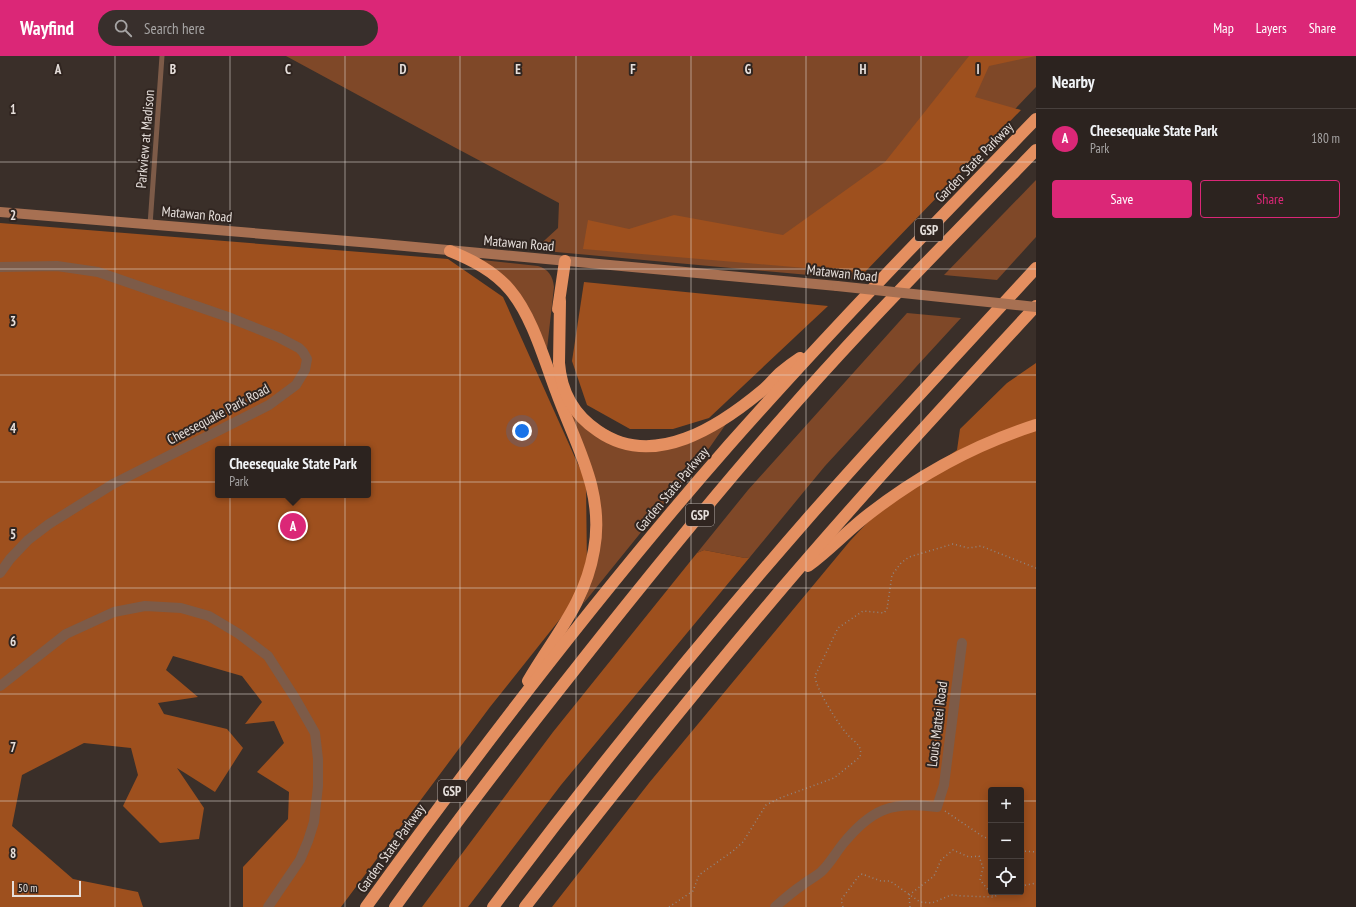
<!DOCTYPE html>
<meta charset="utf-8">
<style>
body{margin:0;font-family:"PT Sans Narrow",sans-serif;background:#382f2c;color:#f1f3f6}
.controls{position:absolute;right:12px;bottom:12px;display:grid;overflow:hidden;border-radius:4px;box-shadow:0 2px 10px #0003}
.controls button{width:36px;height:36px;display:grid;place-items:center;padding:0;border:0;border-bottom:1px solid #48403d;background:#2c231f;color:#f1f3f6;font:20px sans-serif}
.scale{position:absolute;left:12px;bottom:10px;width:69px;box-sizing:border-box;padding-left:4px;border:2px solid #e6dfdb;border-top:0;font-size:11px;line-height:14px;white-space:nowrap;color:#e6dfdb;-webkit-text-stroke:3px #302520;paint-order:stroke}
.you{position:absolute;left:522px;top:375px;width:14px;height:14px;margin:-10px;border:3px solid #fff;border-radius:50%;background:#1a73e8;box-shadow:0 0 0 6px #1a73e833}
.badge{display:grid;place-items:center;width:26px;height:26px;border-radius:50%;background:#db2777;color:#fff;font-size:13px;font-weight:700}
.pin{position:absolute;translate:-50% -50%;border:2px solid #fff;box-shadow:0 1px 4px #0006}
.popup{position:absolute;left:215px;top:390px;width:156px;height:52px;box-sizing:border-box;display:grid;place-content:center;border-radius:4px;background:#2c231f;filter:drop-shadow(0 1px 3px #0005);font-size:13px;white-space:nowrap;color:#a6a4a4}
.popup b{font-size:15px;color:#f1f3f6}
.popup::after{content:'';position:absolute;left:50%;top:100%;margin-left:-8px;border:8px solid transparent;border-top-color:#2c231f}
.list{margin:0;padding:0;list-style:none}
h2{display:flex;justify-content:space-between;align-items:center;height:52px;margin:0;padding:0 16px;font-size:17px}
h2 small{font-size:13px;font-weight:400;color:#a6a4a4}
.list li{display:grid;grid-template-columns:26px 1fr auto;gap:12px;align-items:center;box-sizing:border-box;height:60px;padding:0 16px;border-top:1px solid #48403d}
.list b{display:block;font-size:15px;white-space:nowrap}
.list p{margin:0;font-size:13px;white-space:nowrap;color:#a6a4a4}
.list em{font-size:13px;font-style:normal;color:#a6a4a4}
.actions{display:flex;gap:8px;padding:12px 16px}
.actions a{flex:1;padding:9px 0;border:1px solid #db2777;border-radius:4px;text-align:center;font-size:14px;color:#db2777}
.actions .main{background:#db2777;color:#fff}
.icon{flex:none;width:22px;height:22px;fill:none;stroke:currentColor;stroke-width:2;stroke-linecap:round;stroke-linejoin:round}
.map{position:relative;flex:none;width:1036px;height:851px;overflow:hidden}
header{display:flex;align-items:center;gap:24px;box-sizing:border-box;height:56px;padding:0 20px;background:#db2777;color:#fff}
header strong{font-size:19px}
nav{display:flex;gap:22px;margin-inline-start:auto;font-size:14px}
.search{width:280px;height:36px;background:#382f2c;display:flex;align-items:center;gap:10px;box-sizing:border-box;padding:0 14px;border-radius:22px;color:#a6a4a4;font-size:15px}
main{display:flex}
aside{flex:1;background:#2c231f}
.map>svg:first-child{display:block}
</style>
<header>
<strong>Wayfind</strong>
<div class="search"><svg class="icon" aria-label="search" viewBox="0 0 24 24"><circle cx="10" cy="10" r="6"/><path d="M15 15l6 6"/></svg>Search here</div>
<nav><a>Map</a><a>Layers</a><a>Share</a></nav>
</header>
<main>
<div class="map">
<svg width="1036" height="851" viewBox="0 0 1036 851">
<rect width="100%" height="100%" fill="#3a2f29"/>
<g fill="#7f4828">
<polygon points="286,0 1036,0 1036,31 853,223 534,194 558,172 559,147 454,91"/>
<polygon points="1036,124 1036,181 997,224 944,219"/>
<path d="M482,204L538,210C548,213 553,220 554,231L547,293L533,264Z"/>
<polygon points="907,257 961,262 825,410 750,501 745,502 704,494 697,497 748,434"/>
<polygon points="562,339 570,353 643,394 726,368 710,391 583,548 590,530 600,483"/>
</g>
<g fill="#9e501e" fill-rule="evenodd">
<polygon points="969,0 1036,0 989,10 975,41 1021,54 864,217 583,193 588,164 629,173 674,159 783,179 885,106"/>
<path d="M0,167L448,203L503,241L586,426L587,513L572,548L490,651L341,851H243V811L288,763L289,736L257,716L284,687L274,665L245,668L262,646L242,620L173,600L166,614L198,641L158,647L164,658L227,673L243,692L215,736L177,712L204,752L199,783L160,787L123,750L138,719L131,692L84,687L22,719L12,770L73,823L138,836L143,851H0ZM218,393H368V439H218Z"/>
<polygon points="584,226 828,250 709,362 673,373 630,373 587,349 572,305"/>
<path d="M1036,307V851H552L649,727L850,485L895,437L957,394L960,373L1007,327ZM991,734H1021V836H991Z"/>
<polygon points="704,494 745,502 750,501 561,729 468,851 422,851 553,676 697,497"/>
</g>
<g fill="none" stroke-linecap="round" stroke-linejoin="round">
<g stroke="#8f8681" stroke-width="1.5" stroke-dasharray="1 3" stroke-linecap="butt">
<polyline points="945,755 982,780 991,784"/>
<polyline points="1021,795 1036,796"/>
<polyline points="1021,830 1036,827"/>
<path d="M669,851L693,835L699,819L733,795L743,786L766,749L780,742L834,722L860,701C861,696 861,693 858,689C855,685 850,682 847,678C838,668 815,631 815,620L838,572L863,555L884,557L887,553L892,519L901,507L909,501L953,488L969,492L981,490L1036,512"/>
<polyline points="843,851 841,844 858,821 862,818 881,825 890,825 920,846 932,847 951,839 964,840 994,841 1002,836"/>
<polyline points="910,851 909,839 934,820 941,804 953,794 969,801 979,800 983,812 980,824 994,841"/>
</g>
<polyline stroke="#7d5b48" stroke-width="5" points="150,169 162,0"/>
<g stroke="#7d5b48" stroke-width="10">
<polyline points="0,211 57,210 98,216 228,261 278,281 299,292 303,296 307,303 305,314 296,329 269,349 113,428 49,468 28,484 10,503 0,517"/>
<polyline points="0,630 66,578 114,556 145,550 181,552 209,560 239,578 268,600 295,642 315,677 318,703 318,730 314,766 308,785 300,804 268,851"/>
<path d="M775,851C783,844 792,836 801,830C807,825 815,821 821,816C829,809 835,798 842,789C871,753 891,745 937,751L944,729L962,587"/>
</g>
<polyline stroke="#a77052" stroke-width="10" points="0,156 372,187 837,230"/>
<g stroke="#e48f60" stroke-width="12">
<path d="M450,195C472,204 494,215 510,234C532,260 544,303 556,335C575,388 605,435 594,494C585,548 554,580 528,625"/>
<path d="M560,245L559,307C561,335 574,359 598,375C654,414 720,370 764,333C770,328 775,321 781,316C787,311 794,306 800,302"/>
<polyline points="558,253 565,205"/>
<path d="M808,510C830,494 848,474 869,458C918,420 976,388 1036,369"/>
<path d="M366,851C481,692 600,536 729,389C828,277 932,170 1036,63"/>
<path d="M395,851C452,771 512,693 573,616C658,508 745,401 839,299C903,229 970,162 1036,94"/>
<path d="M493,851C593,717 699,587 809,461C883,377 960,295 1036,212"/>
<path d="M525,851C609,742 695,635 784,530C866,434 951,342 1036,250"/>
</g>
<polyline stroke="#a77052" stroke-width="10" points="837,230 1036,251"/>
</g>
<path fill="none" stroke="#e6dfdb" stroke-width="1" stroke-opacity="0.55" d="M115,0V851M230,0V851M345,0V851M460,0V851M576,0V851M691,0V851M806,0V851M921,0V851M0,106H1036M0,213H1036M0,319H1036M0,426H1036M0,532H1036M0,638H1036M0,745H991M1021,745H1036"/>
<g text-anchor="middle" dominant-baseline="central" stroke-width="4" stroke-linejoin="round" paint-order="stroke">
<g fill="#302520" stroke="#afa7a3" stroke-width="1">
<rect x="915" y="163" width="28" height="22" rx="3"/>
<rect x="686" y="448" width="28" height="22" rx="3"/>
<rect x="438" y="724" width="28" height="22" rx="3"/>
</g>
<g font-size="13" font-weight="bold" fill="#e6dfdb">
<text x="929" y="174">GSP</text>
<text x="700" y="459">GSP</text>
<text x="452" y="735">GSP</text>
</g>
<g font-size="14" fill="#e6dfdb" stroke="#302520">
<text transform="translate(145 83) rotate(-85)">Parkview at Madison</text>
<text transform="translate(974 106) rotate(-46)">Garden State Parkway</text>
<text transform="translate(197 158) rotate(5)">Matawan Road</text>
<text transform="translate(519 187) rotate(5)">Matawan Road</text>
<text transform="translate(842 217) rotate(6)">Matawan Road</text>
<text transform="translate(218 358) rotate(-28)">Cheesequake Park Road</text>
<text transform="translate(672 433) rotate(-50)">Garden State Parkway</text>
<text transform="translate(937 668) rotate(-83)">Louis Mattei Road</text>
<text transform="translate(391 792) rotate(-54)">Garden State Parkway</text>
</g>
</g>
<g font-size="13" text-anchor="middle" font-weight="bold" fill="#e6dfdb" stroke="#302520" stroke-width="4" stroke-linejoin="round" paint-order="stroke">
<text x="58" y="18">A</text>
<text x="173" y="18">B</text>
<text x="288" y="18">C</text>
<text x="403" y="18">D</text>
<text x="518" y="18">E</text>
<text x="633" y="18">F</text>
<text x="748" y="18">G</text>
<text x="863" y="18">H</text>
<text x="978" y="18">I</text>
<text x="13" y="58">1</text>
<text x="13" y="164">2</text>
<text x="13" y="270">3</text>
<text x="13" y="377">4</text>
<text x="13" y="483">5</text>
<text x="13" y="590">6</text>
<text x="13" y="696">7</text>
<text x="13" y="802">8</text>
</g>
</svg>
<div class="controls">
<button>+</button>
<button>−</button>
<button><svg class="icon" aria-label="locate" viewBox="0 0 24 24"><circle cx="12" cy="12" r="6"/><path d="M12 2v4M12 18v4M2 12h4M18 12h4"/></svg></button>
</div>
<div class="scale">50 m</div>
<div class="you"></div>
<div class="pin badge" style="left:293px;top:470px">A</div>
<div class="popup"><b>Cheesequake State Park</b>Park</div>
</div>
<aside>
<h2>Nearby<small></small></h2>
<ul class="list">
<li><span class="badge">A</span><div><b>Cheesequake State Park</b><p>Park</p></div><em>180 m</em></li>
</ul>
<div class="actions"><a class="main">Save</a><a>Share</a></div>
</aside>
</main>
